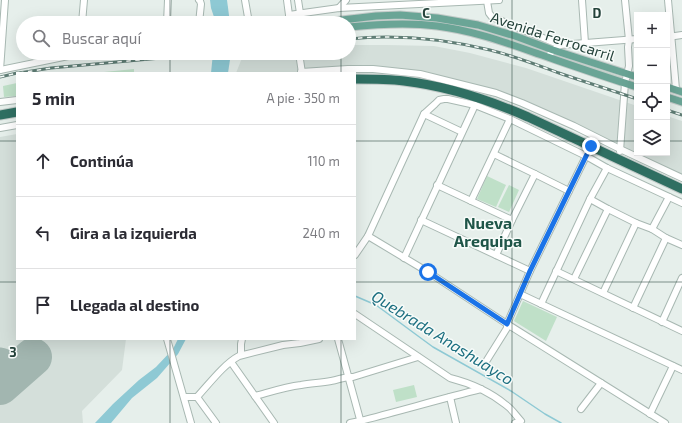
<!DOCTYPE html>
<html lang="es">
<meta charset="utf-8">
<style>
body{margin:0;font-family:"Exo 2",sans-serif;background:#f2f2f3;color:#2b2b33}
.controls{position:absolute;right:12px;top:12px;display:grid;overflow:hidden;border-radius:0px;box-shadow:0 4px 16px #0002}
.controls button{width:36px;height:36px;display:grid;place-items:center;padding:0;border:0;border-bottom:1px solid #e1e1e2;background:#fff;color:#2b2b33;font:20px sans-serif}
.stop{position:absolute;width:12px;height:12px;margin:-9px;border:3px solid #1a73e8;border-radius:50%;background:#fff}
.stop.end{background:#1a73e8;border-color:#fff;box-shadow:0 1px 4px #0008}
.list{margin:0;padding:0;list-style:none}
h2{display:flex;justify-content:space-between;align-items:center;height:52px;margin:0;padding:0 16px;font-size:17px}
h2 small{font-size:13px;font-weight:400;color:#7c7c81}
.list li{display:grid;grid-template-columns:26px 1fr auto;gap:12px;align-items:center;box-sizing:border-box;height:72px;padding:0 16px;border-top:1px solid #e1e1e2}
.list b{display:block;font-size:15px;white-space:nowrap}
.list em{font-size:13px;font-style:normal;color:#7c7c81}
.icon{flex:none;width:22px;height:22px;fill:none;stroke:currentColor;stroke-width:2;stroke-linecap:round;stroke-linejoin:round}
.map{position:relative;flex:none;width:682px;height:423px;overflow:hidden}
.search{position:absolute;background:#fff;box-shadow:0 4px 16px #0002;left:16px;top:16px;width:340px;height:44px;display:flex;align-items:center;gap:10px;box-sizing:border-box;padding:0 14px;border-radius:22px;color:#7c7c81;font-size:15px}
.panel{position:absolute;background:#fff;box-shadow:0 4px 16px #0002;left:16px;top:72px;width:340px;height:268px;border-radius:0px}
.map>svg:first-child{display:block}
</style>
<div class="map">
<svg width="682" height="423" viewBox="0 0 682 423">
<rect width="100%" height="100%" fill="#e6efeb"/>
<g fill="#d4dfda">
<polygon points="349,45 387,45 434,46 470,53 526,68 637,106 637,153 667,153 667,116 682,121 682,182 640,163 578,131 520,105 492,96 444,83 404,76 355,75 355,73 236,73 244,53 349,53"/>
<polygon points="17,134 17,339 126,339 122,370 82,411 83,423 0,423 0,137"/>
</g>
<g fill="#bfe0c8">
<polygon points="492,34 496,34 540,49 539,51 495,36"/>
<polygon points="559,56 622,77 620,78 558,58"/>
<polygon points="134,69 134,73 94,73"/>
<polygon points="17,83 17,96 4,97 3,86"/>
<polygon points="487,176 506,185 496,207 477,199"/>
<polygon points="509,185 519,190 509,212 498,207"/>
<polygon points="523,301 557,317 546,341 514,321"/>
<polygon points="414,385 417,397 396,402 393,390"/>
</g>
<g fill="#8ec9d4">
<polygon points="210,0 227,0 230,23 216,23 211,8"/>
<polygon points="213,53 231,53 228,73 211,73"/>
<polygon points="178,339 186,339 178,354 157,378 132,398 111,423 95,423 113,404 139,380 156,367 173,349"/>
</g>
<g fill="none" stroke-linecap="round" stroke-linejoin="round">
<polyline stroke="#8ec9d4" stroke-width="1.5" points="355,296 376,305 418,336 433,347 511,391 545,414 561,423"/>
<path stroke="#a2b6b0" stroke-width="15" d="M0,355C16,357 25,376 12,388C8,391 4,392 0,393"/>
<polyline stroke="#a2b6b0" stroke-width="38" points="0,386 33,357"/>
<g stroke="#a8b8b2" stroke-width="8">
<g id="minor">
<polyline points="245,0 249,23"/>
<polyline points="287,0 289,15 294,23"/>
<polyline points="582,0 585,43"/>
<polyline points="668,0 676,89"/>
<polyline points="487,1 489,13 492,17 560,45"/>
<polyline points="339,8 346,0"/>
<polyline points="289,15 339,8 499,0"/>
<polyline points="82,23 84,0"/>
<polyline points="167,23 168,0"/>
<polyline points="199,23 201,4 200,1 199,0"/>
<polyline points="296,23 300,13 298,0"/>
<polyline points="668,37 682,35"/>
<polyline points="299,53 302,73"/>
<polyline points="548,57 553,50 560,45 637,39"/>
<polyline points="0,70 83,53"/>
<polyline points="0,70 5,0"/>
<polyline points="301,72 348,69 373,69 420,74 496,93 522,103 574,126 620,149 682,178"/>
<polyline points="0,102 17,100"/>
<polyline points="424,114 462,132"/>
<polyline points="0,128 17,125"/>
<polyline points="620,151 625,83 629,66 628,47 629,40 625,0"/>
<polyline points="494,154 535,174 569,191"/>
<polyline points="437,185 512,220"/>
<polyline points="590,199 608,209 636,223 652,229 666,238 682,245"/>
<polyline points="471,201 510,119"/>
<polyline points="421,220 530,271"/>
<polyline points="652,229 669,197"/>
<polyline points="368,236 428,272 507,324 665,423"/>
<polyline points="355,255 368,236 424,114 435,104 439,100 444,99 448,99 475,105 510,119 586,156 607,168 682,203"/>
<polyline points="496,255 512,220 535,174"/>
<polyline points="404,258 475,105"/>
<polyline points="556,271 682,331"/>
<polyline points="574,279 608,209"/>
<polyline points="603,293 636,223"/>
<polyline points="520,294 682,370"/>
<polyline points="541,304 590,199 607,168"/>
<polyline points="633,308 666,238"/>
<path d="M355,314L450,378C470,383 490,392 506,405C512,409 516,416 521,421L515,423"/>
<polyline points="662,322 682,278"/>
<polyline points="167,339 191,423"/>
<polyline points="338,339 361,423"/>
<polyline points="241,355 241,344 242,339"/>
<polyline points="487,360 507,328 507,324 530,271 591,146"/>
<polyline points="231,362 274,423"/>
<path d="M255,396C270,392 285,387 301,385C311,383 321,383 331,381C339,380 345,376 353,377L418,357"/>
<path d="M184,397H197C209,384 224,364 239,356L283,345L300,343L319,339"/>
<polyline points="197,397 216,423"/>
<polyline points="450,397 456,423"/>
<polyline points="581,409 601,383"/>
<polyline points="650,414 673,366"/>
<path d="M350,423L360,421C400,411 440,399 481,389"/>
</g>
</g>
<g stroke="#c2cac8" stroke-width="9">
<g id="major">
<polyline points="316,23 376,16 400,15 437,18 478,25 515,36 553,50 637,77"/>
<path d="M349,27C378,24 408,22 437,26C470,30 502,41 533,52C568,64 602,76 637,87"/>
<polyline points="667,87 682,92"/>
<polyline points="667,97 682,102"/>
</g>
</g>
<g stroke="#c2cac8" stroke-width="11">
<g id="highway">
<path d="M355,79C371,79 388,79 404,81C447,86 489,100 528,117L682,189"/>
<polyline points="0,115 17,112"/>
</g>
</g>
<use href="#minor" stroke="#fff" stroke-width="6"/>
<use href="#major" stroke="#6aa596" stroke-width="7"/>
<use href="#highway" stroke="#2f6f62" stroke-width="9"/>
<g stroke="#5f7d75" stroke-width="3">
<g id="rail">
<path d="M349,39C396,34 444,39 490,50C514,56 537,65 559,73C585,82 611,90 637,99"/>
<polyline points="19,73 51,68 216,53"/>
<polyline points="0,77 17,73"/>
<polyline points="667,110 682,115"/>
</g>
</g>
<use href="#rail" stroke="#f7fbf9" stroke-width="1.5" stroke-dasharray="4.5" stroke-linecap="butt"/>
</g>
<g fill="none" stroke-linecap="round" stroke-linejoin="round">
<polyline stroke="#1a73e8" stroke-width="5" points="428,272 507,324 530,271 591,146"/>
</g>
<path fill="none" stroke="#24423a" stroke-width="1" stroke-opacity="0.55" d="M170,0V23M341,0V23M512,0V423M170,53V73M341,53V73M0,141H17M355,141H637M667,141H682M0,282H17M355,282H682M170,339V423M341,339V423"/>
<g text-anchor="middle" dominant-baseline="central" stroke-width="3" stroke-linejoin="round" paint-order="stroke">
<g font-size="15" fill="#24423a" stroke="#f7fbf9">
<text transform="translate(553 36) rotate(18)">Avenida Ferrocarril</text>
</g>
<g font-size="16" font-weight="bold" fill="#1f5548" stroke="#f7fbf9">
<text x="488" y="222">Nueva<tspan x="488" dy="18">Arequipa</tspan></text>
</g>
<g font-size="16" font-style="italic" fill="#1c6f80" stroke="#f7fbf9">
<text transform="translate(443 337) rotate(32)">Quebrada Anashuayco</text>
</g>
</g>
<g font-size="13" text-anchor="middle" font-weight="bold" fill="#24423a" stroke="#f7fbf9" stroke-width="3" stroke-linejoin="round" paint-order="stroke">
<text x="426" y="18">C</text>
<text x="597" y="18">D</text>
<text x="13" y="357">3</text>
</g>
</svg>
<div class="controls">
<button>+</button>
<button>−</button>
<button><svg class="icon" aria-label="locate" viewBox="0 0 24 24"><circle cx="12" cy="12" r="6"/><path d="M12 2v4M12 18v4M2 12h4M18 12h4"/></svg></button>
<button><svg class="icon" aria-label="layers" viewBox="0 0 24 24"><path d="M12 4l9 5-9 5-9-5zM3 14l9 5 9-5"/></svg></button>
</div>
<div class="stop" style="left:428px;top:272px"></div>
<div class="stop end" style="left:591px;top:146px"></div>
<div class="search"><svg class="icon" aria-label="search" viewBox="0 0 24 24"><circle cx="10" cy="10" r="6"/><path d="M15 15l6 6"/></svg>Buscar aquí</div>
<section class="panel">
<h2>5 min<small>A pie · 350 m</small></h2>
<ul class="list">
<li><svg class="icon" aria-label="ahead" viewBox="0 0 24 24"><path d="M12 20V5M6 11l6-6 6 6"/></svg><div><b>Continúa</b></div><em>110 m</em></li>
<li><svg class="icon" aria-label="left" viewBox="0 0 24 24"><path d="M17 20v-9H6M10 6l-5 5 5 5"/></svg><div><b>Gira a la izquierda</b></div><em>240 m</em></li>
<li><svg class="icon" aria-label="arrive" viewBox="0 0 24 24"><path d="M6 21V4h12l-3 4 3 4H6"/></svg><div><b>Llegada al destino</b></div></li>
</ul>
</section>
</div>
